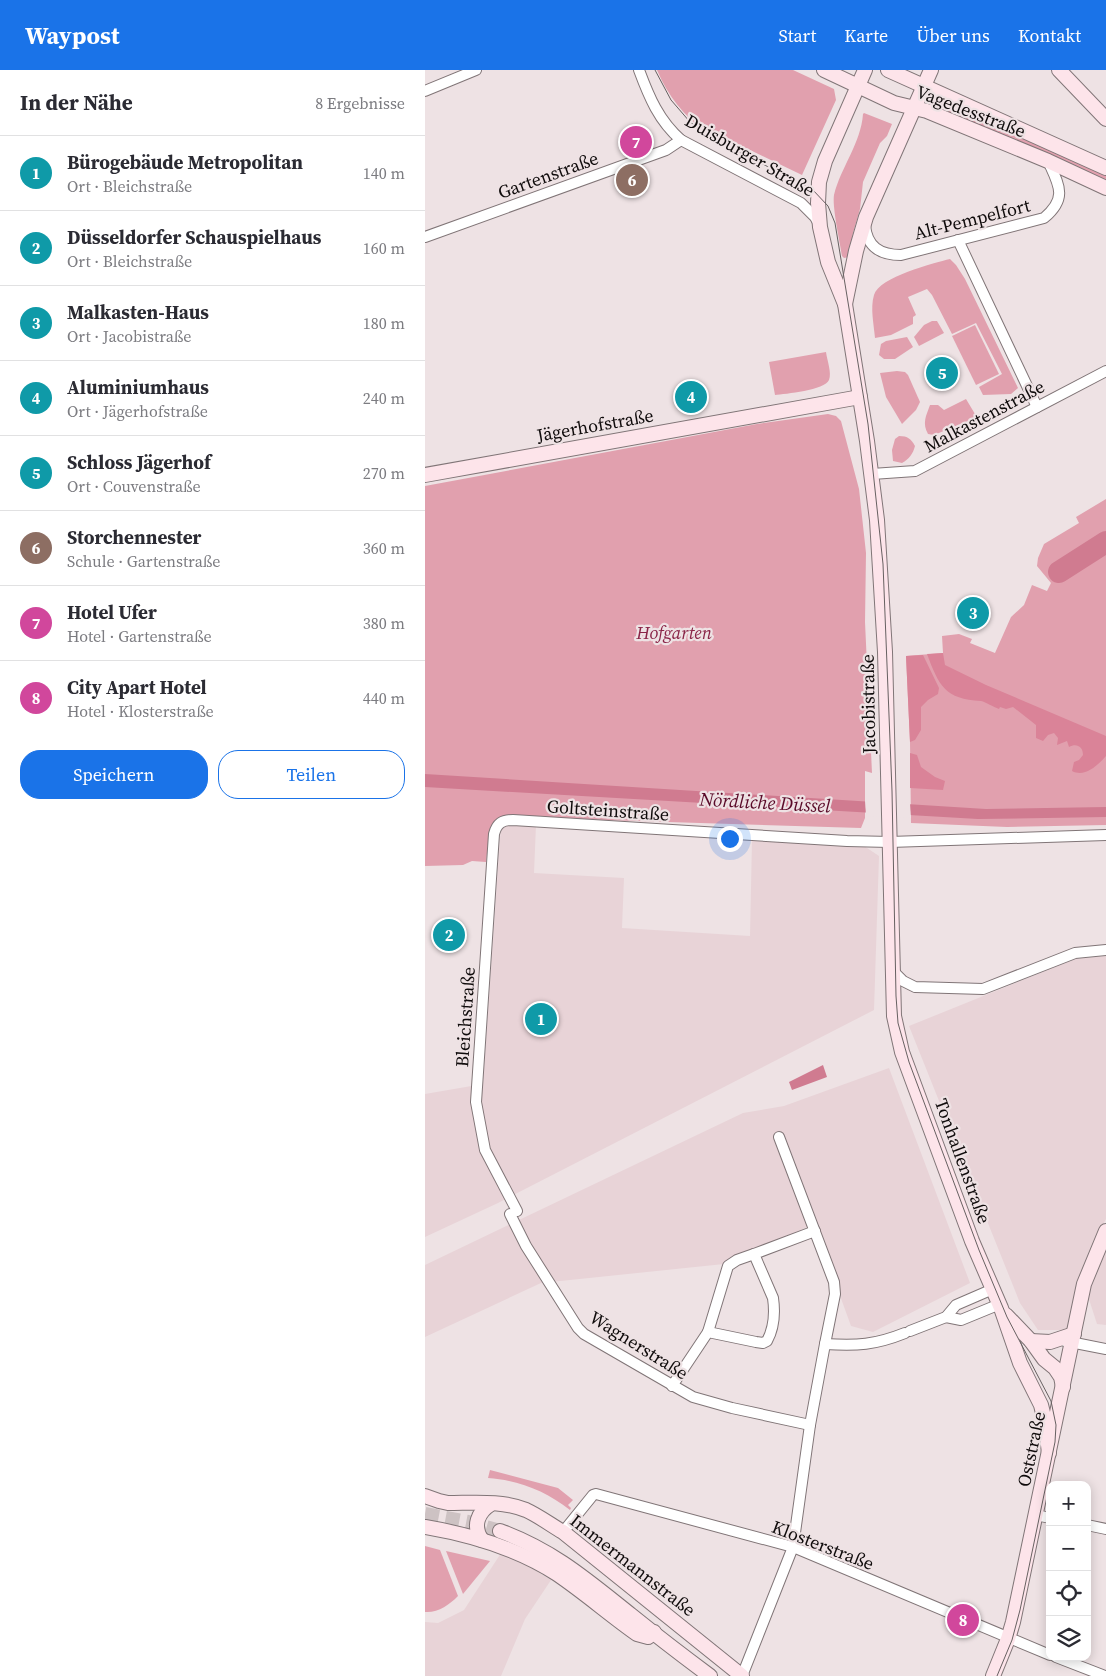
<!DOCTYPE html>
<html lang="de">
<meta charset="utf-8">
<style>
body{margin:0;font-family:"Source Serif 4",serif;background:#f7f7f7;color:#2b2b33}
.controls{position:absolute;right:15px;bottom:15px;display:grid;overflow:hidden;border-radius:10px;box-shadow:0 2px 12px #0003}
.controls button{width:45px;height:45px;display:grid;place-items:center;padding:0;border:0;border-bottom:1px solid #e1e1e2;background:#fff;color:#2b2b33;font:25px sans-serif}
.you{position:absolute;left:304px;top:768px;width:18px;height:18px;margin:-12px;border:4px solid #fff;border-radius:50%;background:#1a73e8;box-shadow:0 0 0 8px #1a73e833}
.badge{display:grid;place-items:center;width:32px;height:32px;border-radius:50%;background:#1a73e8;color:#fff;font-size:16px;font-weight:700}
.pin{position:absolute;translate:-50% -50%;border:2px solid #fff;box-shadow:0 1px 5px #0006}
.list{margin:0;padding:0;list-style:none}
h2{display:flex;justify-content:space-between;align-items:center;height:65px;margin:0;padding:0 20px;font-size:21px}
h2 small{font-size:16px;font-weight:400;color:#7c7c81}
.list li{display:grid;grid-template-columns:32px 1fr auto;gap:15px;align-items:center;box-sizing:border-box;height:75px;padding:0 20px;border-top:1px solid #e1e1e2}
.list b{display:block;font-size:19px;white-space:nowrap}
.list p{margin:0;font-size:16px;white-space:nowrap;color:#7c7c81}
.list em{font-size:16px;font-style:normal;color:#7c7c81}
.actions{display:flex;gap:10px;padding:15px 20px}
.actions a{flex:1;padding:11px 0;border:1px solid #1a73e8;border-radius:20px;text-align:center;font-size:18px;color:#1a73e8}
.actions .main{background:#1a73e8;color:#fff}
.icon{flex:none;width:28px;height:28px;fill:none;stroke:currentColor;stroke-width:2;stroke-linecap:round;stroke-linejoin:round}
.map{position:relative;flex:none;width:681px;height:1606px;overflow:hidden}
header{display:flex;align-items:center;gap:30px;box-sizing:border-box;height:70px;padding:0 25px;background:#1a73e8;color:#fff}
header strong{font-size:24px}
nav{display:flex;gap:28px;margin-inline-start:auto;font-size:18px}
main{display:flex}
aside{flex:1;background:#fff}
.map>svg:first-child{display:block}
</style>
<header>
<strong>Waypost</strong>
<nav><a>Start</a><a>Karte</a><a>Über uns</a><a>Kontakt</a></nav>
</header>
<main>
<aside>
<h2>In der Nähe<small>8 Ergebnisse</small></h2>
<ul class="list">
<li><span class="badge" style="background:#0f9aa8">1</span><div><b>Bürogebäude Metropolitan</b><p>Ort · Bleichstraße</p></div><em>140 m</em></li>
<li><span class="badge" style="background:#0f9aa8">2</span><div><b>Düsseldorfer Schauspielhaus</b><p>Ort · Bleichstraße</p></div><em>160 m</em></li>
<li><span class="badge" style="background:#0f9aa8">3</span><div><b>Malkasten-Haus</b><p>Ort · Jacobistraße</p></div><em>180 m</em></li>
<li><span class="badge" style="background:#0f9aa8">4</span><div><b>Aluminiumhaus</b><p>Ort · Jägerhofstraße</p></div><em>240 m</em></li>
<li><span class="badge" style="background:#0f9aa8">5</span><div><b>Schloss Jägerhof</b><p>Ort · Couvenstraße</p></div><em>270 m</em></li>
<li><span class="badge" style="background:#8d6e63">6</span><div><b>Storchennester</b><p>Schule · Gartenstraße</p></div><em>360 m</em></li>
<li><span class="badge" style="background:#d1479c">7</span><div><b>Hotel Ufer</b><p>Hotel · Gartenstraße</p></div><em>380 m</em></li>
<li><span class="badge" style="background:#d1479c">8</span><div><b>City Apart Hotel</b><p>Hotel · Klosterstraße</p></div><em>440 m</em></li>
</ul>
<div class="actions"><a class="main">Speichern</a><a>Teilen</a></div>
</aside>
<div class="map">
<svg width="681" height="1606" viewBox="0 0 681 1606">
<rect width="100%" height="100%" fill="#eee2e4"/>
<g fill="#e8d3d7">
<polygon points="76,755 111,755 109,803 199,808 197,858 325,866 327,770 439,776 454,786 449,940 73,1133 0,1167 0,1024 58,1014"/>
<polygon points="681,886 681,1149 671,1168 645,1260 613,1260 595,1233 484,956 650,889"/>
<polygon points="464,998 545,1213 448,1262 426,1256 389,1154 299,1194 116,1213 0,1267 0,1195 318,1043 359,1036"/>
<polygon points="681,1171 681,1255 672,1254 662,1223"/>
<polygon points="78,1480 126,1510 100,1549 76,1606 0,1606 0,1552 13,1553 39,1540"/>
</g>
<g fill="#e1a0ae">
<path d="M232,0H368L409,19L411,30L377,105L288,62L282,63C259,46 243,26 232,0Z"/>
<polygon points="512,31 681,105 681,110 509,38"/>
<path d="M439,43L467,54L462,66L455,73L438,112L435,139L428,163L424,187L419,188L417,186C415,172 407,137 409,125C416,97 436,73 438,44Z"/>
<path d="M525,189L531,195L540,209L593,318L586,324L558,325L554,317L577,304L551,253L527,264L507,225L502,219L483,227L491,245L488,247V254L466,265L450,268C449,255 445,238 449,225C454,207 509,193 525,189Z"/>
<polygon points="507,251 512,251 519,263 494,276 489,267 499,255"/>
<polygon points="550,255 574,304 551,315 527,266"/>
<polygon points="482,267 488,277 470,289 459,289 454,285 456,274 461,271"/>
<path d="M401,282C402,290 407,303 404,310C400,320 360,324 350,325L344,292Z"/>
<polygon points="472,301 480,302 483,305 495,332 491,340 477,354 461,327 455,303"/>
<path d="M541,329L550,344L548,349L509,365L503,364C497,353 501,346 505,335H513L519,340Z"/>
<polygon points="403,344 411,346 416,351 434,419 441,483 440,552 447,703 440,701 440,748 436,758 80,747 64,765 61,792 47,791 38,795 0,796 0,416 332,354"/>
<path d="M474,366C483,366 486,369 490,376C488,384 484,389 477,393L468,391L467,380L470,369Z"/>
<polygon points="681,429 681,755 582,757 486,753 485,672 481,586 518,583 517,566 534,564 547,569 545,573 570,583 586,547 599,535 607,515 622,521 626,513 612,496 613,488 619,474 654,453 651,447"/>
<path d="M65,1400L133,1418L148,1430L143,1435L146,1438L145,1440C121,1421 93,1410 63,1408Z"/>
<path d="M0,1476L15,1480L33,1526C24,1535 13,1543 0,1542Z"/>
<polygon points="21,1481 65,1491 38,1524"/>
</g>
<g fill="#da8398">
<path d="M518,583L520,595L561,615L681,666V686C673,695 660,708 647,701L649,692L654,690L658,685C658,676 651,673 644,677L642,671L632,675L633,668L629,663L623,665L618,671L611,668V655L588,637L581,639L575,637L574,639C568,637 561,632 556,631C520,629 514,616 502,584Z"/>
<polygon points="498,585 514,618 513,624 503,630 496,637 496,660 490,670 485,672 481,586"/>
<polygon points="485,683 492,685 496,697 510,707 520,711 518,720 485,718"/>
</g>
<g fill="#d07b90">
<polygon points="0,704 561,739 681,737 681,747 553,749 0,717"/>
<polygon points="398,995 402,1007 367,1020 364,1012"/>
</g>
<polygon fill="#eee2e4" points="448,730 485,733 486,748 441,746 440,731"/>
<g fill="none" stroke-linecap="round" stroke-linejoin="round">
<polyline stroke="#d07b90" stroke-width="22" points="634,502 681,472"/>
<polyline stroke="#cdc2c3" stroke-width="14" stroke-dasharray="14 7" stroke-linecap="butt" points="0,1444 43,1452 75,1461"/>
<g stroke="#807577" stroke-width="12">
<g id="street">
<path d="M214,0C224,27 234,51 256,70L376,133L390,147L394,154"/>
<polyline points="0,21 51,0"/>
<path d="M440,155C442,177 455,185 476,185L619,148C643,128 634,115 623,91"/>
<polyline points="0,167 241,80 256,70"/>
<polyline points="533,170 612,337"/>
<polyline points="447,404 490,401 681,301"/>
<polyline points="467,900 478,911 490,917 558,919 650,883 681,880"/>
<polyline points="354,1067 409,1212 410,1224 400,1274"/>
<path d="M92,1141L60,1080L51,1032L69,764C72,753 77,750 88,750L422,771L465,772L681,765"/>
<polyline points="85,1144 101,1176 153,1258 159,1264 268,1327 307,1338 385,1355"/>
<polyline points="521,1247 536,1250 575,1234"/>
<polyline points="485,1261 521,1247 531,1235 568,1219"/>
<polyline points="283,1262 303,1196 312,1190 329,1184"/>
<polyline points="640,1271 681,1279"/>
<path d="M247,1316L283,1262L331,1272L338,1273L342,1271C349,1258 350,1242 348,1228L329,1184L390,1161"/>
<polyline points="611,1445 625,1448"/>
<polyline points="662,1455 681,1459"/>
<polyline points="138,1462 168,1425 171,1424 368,1477 625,1585"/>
<polyline points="631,1587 680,1606"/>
<path d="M317,1606L368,1477L385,1355L400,1274C432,1276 450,1275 480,1263"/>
</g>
</g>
<g stroke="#807577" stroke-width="16">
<g id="secondary">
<polyline points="399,0 469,33 502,41 623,91 681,118"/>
<polyline points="440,0 400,91 394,112 393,133 395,157 403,192 420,234 442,371 452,450 460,582 469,946 477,982 547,1171 576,1238 595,1293 616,1335 620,1351 624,1383"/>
<polyline points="463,0 681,98"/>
<polyline points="634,0 681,49"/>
<polyline points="420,234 431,181 441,147 506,0"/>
<polyline points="0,405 435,327"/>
<polyline points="581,1245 606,1271 619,1289 630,1298 636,1307 638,1317"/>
<polyline points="606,1271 625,1272 649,1264"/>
<path d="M0,1426L14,1431L23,1433C48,1433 77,1430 101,1440C114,1446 126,1455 138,1462L317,1606"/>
<path d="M0,1457C47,1465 92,1478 132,1504C160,1523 185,1545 212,1564L223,1567L229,1562"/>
<path d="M75,1461C129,1481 162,1510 206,1545C232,1566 258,1586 285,1606"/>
<path d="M57,1470C47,1456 53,1442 66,1434"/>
<polyline points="568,1606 583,1569 588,1552 659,1214 681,1161"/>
</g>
</g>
<use href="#street" stroke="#fff" stroke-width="10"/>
<use href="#secondary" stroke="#fde4ea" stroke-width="14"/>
<polyline stroke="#676061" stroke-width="1" points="230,0 246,30 265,52 292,71 387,119 403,136 410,153 443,354 458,494 467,721 471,926 473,953 484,992 554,1180 582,1247 626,1331 631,1355 630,1372 595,1540 587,1570 572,1606"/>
</g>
<g text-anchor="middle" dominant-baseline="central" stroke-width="4.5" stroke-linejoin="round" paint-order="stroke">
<g font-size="18" fill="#0f0b0b" stroke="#eee2e4">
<text transform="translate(546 41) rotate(21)">Vagedesstraße</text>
<text transform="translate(325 85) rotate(30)">Duisburger Straße</text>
<text transform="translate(123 105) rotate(-20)">Gartenstraße</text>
<text transform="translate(547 149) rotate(-14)">Alt-Pempelfort</text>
<text transform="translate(559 346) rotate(-28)">Malkastenstraße</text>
<text transform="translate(170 355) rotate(-10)">Jägerhofstraße</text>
<text transform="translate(443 634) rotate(-91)">Jacobistraße</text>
<text transform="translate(183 740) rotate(4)">Goltsteinstraße</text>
<text transform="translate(40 947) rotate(-86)">Bleichstraße</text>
<text transform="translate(538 1091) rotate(70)">Tonhallenstraße</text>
<text transform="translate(214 1275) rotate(32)">Wagnerstraße</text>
<text transform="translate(606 1379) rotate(-78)">Oststraße</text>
<text transform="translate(398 1475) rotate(21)">Klosterstraße</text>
<text transform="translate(208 1495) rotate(38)">Immermannstraße</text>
</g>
<g font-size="18" font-style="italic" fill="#8a2447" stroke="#eee2e4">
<text x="249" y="562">Hofgarten</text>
</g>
<g font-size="19" font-style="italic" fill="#5a0b29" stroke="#eee2e4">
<text transform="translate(340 732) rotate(3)">Nördliche Düssel</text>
</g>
</g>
</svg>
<div class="controls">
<button>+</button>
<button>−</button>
<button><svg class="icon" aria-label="locate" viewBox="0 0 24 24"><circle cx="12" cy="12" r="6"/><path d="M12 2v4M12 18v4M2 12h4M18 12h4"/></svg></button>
<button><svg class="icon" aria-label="layers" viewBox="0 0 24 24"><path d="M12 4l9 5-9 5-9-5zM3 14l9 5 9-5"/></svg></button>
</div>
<div class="you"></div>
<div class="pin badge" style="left:116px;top:949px;background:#0f9aa8">1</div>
<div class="pin badge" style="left:24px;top:865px;background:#0f9aa8">2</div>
<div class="pin badge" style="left:548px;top:543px;background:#0f9aa8">3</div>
<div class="pin badge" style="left:266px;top:327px;background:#0f9aa8">4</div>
<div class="pin badge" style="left:517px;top:303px;background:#0f9aa8">5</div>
<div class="pin badge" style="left:207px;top:110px;background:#8d6e63">6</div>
<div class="pin badge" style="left:211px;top:72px;background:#d1479c">7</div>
<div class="pin badge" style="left:538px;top:1550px;background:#d1479c">8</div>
</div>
</main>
